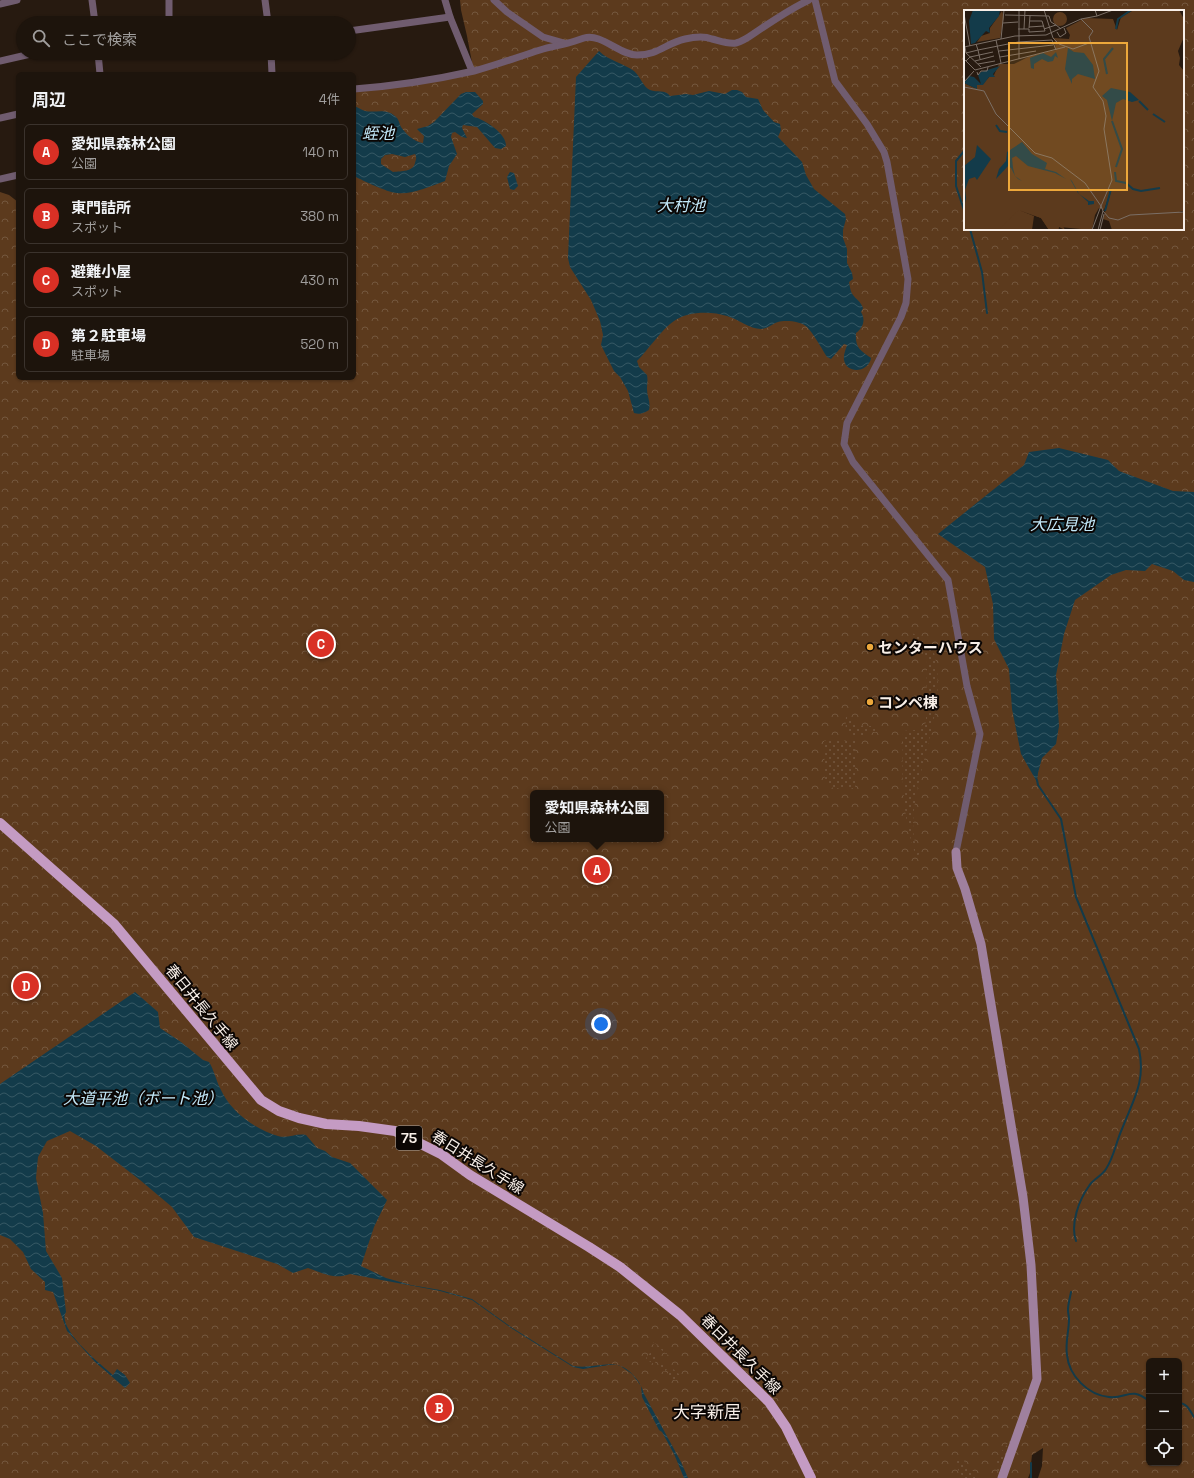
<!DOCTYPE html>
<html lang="ja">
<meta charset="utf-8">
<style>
body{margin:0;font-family:"Space Grotesk","Noto Sans JP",sans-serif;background:#2a211a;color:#f1f3f6}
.controls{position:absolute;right:12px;bottom:12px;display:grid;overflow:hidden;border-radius:6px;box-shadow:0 1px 3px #0004}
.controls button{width:36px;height:36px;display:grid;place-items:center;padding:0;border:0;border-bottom:1px solid #3b332d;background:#1d140c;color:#f1f3f6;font:20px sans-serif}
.you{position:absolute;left:601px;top:1024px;width:14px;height:14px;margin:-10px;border:3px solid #fff;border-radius:50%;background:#1a73e8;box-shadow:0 0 0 6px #1a73e833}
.badge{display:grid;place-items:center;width:26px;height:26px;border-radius:50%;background:#d93025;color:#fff;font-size:13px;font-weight:700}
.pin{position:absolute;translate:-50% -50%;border:2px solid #fff;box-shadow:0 1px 4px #0006}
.popup{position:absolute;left:530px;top:790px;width:134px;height:52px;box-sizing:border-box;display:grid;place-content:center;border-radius:6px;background:#1d140c;filter:drop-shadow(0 1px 3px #0005);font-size:13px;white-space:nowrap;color:#a09e9d}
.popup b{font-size:15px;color:#f1f3f6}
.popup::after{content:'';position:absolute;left:50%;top:100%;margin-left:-8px;border:8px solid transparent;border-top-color:#1d140c}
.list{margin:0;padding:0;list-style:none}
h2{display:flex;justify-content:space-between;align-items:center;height:52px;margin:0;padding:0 16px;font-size:17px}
h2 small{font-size:13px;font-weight:400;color:#a09e9d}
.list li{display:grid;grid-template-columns:26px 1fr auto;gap:12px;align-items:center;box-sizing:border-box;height:56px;margin:0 8px 8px;padding:0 8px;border:1px solid #3b332d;border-radius:6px}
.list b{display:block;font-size:15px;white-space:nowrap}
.list p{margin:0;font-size:13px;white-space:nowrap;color:#a09e9d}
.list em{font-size:13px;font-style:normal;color:#a09e9d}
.icon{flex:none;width:22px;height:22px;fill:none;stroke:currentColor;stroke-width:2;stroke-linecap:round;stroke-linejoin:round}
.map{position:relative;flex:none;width:1194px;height:1478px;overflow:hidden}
.search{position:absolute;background:#1d140c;box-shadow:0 1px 3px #0004;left:16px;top:16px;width:340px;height:44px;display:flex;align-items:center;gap:10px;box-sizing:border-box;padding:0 14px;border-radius:22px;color:#a09e9d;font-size:15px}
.panel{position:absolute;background:#1d140c;box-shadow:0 1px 3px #0004;left:16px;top:72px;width:340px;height:308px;border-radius:6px}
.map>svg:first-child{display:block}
</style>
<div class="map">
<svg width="1194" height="1478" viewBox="0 0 1194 1478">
<defs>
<pattern id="park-crowns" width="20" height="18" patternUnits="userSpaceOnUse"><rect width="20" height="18" fill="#5c3a1d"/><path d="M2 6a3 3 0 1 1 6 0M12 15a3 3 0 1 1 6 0" fill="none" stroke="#74573e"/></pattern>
<pattern id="garden-dots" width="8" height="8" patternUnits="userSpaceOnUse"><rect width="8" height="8" fill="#5c3a1d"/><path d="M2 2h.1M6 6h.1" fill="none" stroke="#74573e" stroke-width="1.8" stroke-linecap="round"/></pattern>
<pattern id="water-waves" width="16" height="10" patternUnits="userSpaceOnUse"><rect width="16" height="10" fill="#133b4a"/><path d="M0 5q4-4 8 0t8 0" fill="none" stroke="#365864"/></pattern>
</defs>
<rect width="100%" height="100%" fill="#271a10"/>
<path fill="url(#park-crowns)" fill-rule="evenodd" d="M460,0H1194V1478H1038L1042,1466L1043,1448L1032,1455L1030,1473L1028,1478H0V192L9,195L18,202V378H354V92L474,73L467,36L461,10ZM965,11H1183V229H965ZM533,793H661V839H533ZM1149,1361H1179V1463H1149Z"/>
<g fill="url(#garden-dots)">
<path d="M910,632C918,636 927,641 932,648C935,653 936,663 937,669C939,687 937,705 933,723C927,755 901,827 920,854L916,856C901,814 902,775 903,731L915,730L926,723L927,658L908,633Z"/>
<path d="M846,713L859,726H876V732H865L864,736C842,736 846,733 846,713Z"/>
<polygon points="824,741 855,741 855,788 833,788 825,782"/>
<polygon points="646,1338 670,1353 668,1355 655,1345 647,1342"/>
<polygon points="650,1353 652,1353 658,1358 654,1364 647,1360 646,1358"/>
<circle cx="663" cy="1367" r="4.5"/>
<polygon points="672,1368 680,1375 677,1380 672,1380 666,1374 669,1373"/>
<path d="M1019,1419L1000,1472L997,1471C994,1455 1002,1453 1009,1442C1012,1435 1016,1427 1017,1420Z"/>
<path d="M962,1459L979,1478H964C960,1473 955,1468 957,1461Z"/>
</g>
<g fill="url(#water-waves)" fill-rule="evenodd">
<path d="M599,51C609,61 623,63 634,71C640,76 644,88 650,90C657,93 665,89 670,96L686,94L693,95L709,91L725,94L732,90H737L742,92L746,97L758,99L763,110L774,122L780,124L781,130L778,137L802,162L806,175L814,189L845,214L846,219L843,230V238L847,249V263L852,273L853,279L849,282C850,286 850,291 853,295C856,299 861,302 863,308L861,312C866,320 863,328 856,333C855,348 860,350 871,358C869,372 847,375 844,360C843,355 846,349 847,345L844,344L831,359L827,357C822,349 813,333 807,327C801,321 785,320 778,322C772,324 767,329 761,329C750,329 738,319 727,316C711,311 688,311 674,321C662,329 648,350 637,361L639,367L647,375C648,380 647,385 647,389C647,397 651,402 649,410C644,413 640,415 634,413L628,391L620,377L614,371L601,345L603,335L600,321L591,300L570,267L568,258L576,77Z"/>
<path d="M466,92H475L483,101V104L472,114L474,117C484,119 507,134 506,146L501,149L495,148L477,127L463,125L462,128L467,138L462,137L455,132L452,133L451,137L457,154L449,166L445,181C432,186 411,195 397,193C386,192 364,181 354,176V106C357,107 362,110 365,111C376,113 386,108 395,116C399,119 399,123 401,127C406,134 414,142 423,143L424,136L417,129L428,126L434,122L461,94ZM392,154L405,157L415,154C417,158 416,159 415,163C413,172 402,171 393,172L381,164V159L385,155Z"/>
<polygon points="510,172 514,173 518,186 514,190 510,189 507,177"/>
<polygon points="1059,448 1108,460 1119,471 1173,491 1194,492 1194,582 1184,580 1173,571 1152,564 1145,571 1126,570 1111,575 1075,600 1064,634 1056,675 1059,726 1056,744 1042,758 1038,773 1037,782 1021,754 1012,709 1009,669 994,639 993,604 985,567 938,534 1024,465 1029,452"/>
<path d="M135,992L158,1012L160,1028L181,1042L203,1060L209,1062C214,1070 216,1080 220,1088C230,1111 254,1129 278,1136C287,1139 296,1133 306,1135L317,1148L325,1151L332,1157L350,1163L387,1200L374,1227L361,1266L386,1278L411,1285L440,1290L472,1299L511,1327L573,1366C599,1370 616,1354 635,1377C640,1383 642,1387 644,1394L681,1462L688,1478H684L674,1454L662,1432L659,1430L642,1397L641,1386L632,1374L619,1365H609L583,1369L573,1367L511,1328L472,1300L440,1291L350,1274C334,1280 323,1273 308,1268L293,1273L277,1264L194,1237L172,1207L140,1180L96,1146L70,1131L47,1141L38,1157L36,1178L43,1213L46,1251L62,1278L66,1312C56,1328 101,1365 113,1375L117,1369L125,1375L130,1383L125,1388L95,1362L67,1331L53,1292L45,1290V1282L31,1269L23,1252L10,1239L0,1235V1084Z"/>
</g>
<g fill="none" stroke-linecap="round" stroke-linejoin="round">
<g stroke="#133b4a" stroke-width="2">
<polyline points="965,150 956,161 956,186 965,213"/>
<polyline points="970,229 982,272 987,313"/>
<path d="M1037,780L1038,785L1061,819L1076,897L1139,1049C1146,1082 1133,1100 1122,1129C1116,1142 1114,1157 1106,1169C1102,1176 1093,1179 1089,1186C1079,1200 1070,1224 1076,1241"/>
<path d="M1071,1292C1070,1298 1068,1304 1068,1310C1068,1313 1069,1316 1069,1319C1069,1331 1065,1343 1067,1355C1069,1376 1088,1395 1109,1397C1127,1399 1130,1386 1149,1401"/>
<path d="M1179,1403C1187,1403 1190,1411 1194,1417"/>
<polyline points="1031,1463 1031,1478"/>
</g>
<g stroke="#705c6f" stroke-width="7">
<polyline points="92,0 95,23"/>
<polyline points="169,0 169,23"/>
<polyline points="265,0 268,23"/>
<polyline points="445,0 450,17 472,71"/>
<polyline points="494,0 507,12 543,37 564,43"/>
<polyline points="815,0 835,81 867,124 884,152 887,162 908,279 906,303 901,317 847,423 844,444 853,462 948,580 967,686 980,734 956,852"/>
<polyline points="0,4 17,0"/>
<polyline points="349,31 450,17"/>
<polyline points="98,53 100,74"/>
<polyline points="271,53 272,74"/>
<polyline points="0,61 35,53"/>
<path d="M354,89C394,86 434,80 474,71C496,65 518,57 540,50C552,46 564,45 575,41C578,40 581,39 584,38C602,33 619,55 637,55C659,55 666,43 685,39C694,37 704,36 712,39C720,41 727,44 736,43C745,41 754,33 762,28C777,18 792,8 809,0"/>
<polyline points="0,118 18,114"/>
<polyline points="0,179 18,175"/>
</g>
<polyline stroke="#9f809e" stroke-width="9" points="956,852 957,868 965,889 981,944 1023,1197 1031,1265 1037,1379 1002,1478"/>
<polyline stroke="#c49bc3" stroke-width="10" points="0,823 114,924 261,1100 279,1111 299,1118 326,1124 359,1126 395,1131 441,1154 470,1175 589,1247 620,1267 680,1315 769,1402 786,1427 811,1478"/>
</g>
<g fill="#eda83b" stroke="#0b0604" stroke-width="1.5">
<circle cx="870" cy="647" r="4"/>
<circle cx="870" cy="702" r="4"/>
</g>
<g text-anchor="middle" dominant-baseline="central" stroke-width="4" stroke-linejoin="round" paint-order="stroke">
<rect fill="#0b0604" stroke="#b1a9a4" stroke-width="1" x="396" y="1126" width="26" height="24" rx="3"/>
<g font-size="14" font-weight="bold" fill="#f8efe8">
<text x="409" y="1138">75</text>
</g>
<g font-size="15" font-weight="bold" fill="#f8efe8" stroke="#0b0604" text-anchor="start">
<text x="878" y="647">センターハウス</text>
<text x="878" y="702">コンペ棟</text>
</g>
<g font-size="15" fill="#f8efe8" stroke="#0b0604">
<text transform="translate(202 1007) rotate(51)">春日井長久手線</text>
<text transform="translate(478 1162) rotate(32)">春日井長久手線</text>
<text transform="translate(741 1354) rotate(45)">春日井長久手線</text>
</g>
<g font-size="16" font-style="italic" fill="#c2e8f9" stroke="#0b0604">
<text x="378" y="133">蛭池</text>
<text x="681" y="205">大村池</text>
<text x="1062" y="524">大広見池</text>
<text x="143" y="1098">大道平池（ボート池）</text>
</g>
<g font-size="17" fill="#f8efe8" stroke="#0b0604">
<text x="707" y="1412">大字新居</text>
</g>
</g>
<g transform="translate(964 10)">
<rect width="220" height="220" fill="#271a10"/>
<path d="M38,1L40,7L36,28L13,32L17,26L26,23V18ZM10,180L99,216L101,220L95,217L94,220H85L77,208L55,200L70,206L68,220H1Z" fill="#5c3a1d"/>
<path d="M170,0H215L220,9V27L214,41L216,48L215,55L220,61V201H215L220,203V220H148L145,211L139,209L148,178L140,200L135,198L131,205L128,220L95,217L94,220H85L77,208L55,200L34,220H0V73L11,78L13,75H18L25,67L30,65L35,54H50L66,46L92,40L90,28L105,29L106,25L102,18L121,8L149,9L153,20L157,7ZM89 9a7 7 0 1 1 14 0a7 7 0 1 1-14 0Z" fill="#5c3a1d"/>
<path d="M9,0H36L35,6L25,18L26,23L22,21L11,33L7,34L5,11ZM104,38L110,42L120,43L129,55L131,69L114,64L108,69V74L101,59ZM92,42L94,48L91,46L89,51L84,52L78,49L70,54V59L67,58L66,48L79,43L87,47ZM36,56L29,64L31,67H25L19,75H13V79L0,73L5,66L10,67L17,74L14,65L17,62ZM147,78L166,82L175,90L168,92L159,89L152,93L148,111L143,90L138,86ZM58,132L68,144L83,153L81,159L92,162L102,169H106L108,171L115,184L125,191H130V194L124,195V192L114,183L106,169H102L91,163L64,156L52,146L48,148L49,158L51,166L58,171L54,169L51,166L47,158L44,156L32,169L35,159L42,151L43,142ZM13,135L27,149L13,170L11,167L5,169L1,180L2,188L1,193L0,156L11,147Z" fill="#133b4a"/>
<path fill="none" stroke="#133b4a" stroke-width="2" d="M152,19L154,9L167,0M143,64L140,49L149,38M175,91L184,100M189,104L201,112M148,111L158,139L152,157M32,115L36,121L43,122M151,162L152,171L162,173L169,179L177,181L196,178M141,201L147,179"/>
<path fill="none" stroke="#7b6f66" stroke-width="1" d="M80,0L89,28L95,34L109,39L125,33M0,4L6,36M41,5L85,6L87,12L92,15M133,6L149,0M117,9L129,21L125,27L135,61L129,77L139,91L142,106L140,119L148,170L137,196L139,201L145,208L154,210L166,205L220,202M39,13L54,12M65,17L80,16M65,18L66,6M54,19H65V22L81,21L78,11H66M60,19L61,0M80,19L92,15L97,19M93,22L96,27L102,23L100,18M37,29L40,0M32,30L37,53M0,37L51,26L82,25L117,9L133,6L131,0M1,37L2,43L14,40L12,34M35,41L89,35M2,43L17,57M36,47L72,41M0,49L11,60M16,49L14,40L54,32L88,30L92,40M55,49V0M2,51L6,47L29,42M11,51L30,46M14,54L31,51M11,60L101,37M13,62L14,65L17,61H23L24,57M0,72L10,61M0,77L20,81L32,104L71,143L88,148L121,173L137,196L128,220M134,220L139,201M136,220L140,204"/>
<path fill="#eda83b" fill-opacity="0.15" stroke="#eda83b" stroke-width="2" d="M45,33H163V180H45Z"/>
<rect width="220" height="220" fill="none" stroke="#f8efe8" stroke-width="2"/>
</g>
</svg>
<div class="controls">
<button>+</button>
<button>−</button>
<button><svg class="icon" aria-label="locate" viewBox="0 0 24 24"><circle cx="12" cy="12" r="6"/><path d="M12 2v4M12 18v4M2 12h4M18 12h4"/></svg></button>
</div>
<div class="you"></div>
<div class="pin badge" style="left:597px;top:870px">A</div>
<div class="popup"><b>愛知県森林公園</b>公園</div>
<div class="pin badge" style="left:439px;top:1408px">B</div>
<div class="pin badge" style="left:321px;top:644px">C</div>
<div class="pin badge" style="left:26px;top:986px">D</div>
<div class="search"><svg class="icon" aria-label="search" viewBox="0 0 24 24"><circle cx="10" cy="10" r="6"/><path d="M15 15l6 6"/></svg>ここで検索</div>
<section class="panel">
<h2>周辺<small>4件</small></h2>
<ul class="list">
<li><span class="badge">A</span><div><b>愛知県森林公園</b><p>公園</p></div><em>140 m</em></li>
<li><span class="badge">B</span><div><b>東門詰所</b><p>スポット</p></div><em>380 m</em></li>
<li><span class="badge">C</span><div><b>避難小屋</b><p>スポット</p></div><em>430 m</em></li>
<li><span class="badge">D</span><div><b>第２駐車場</b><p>駐車場</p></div><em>520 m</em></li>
</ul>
</section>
</div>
